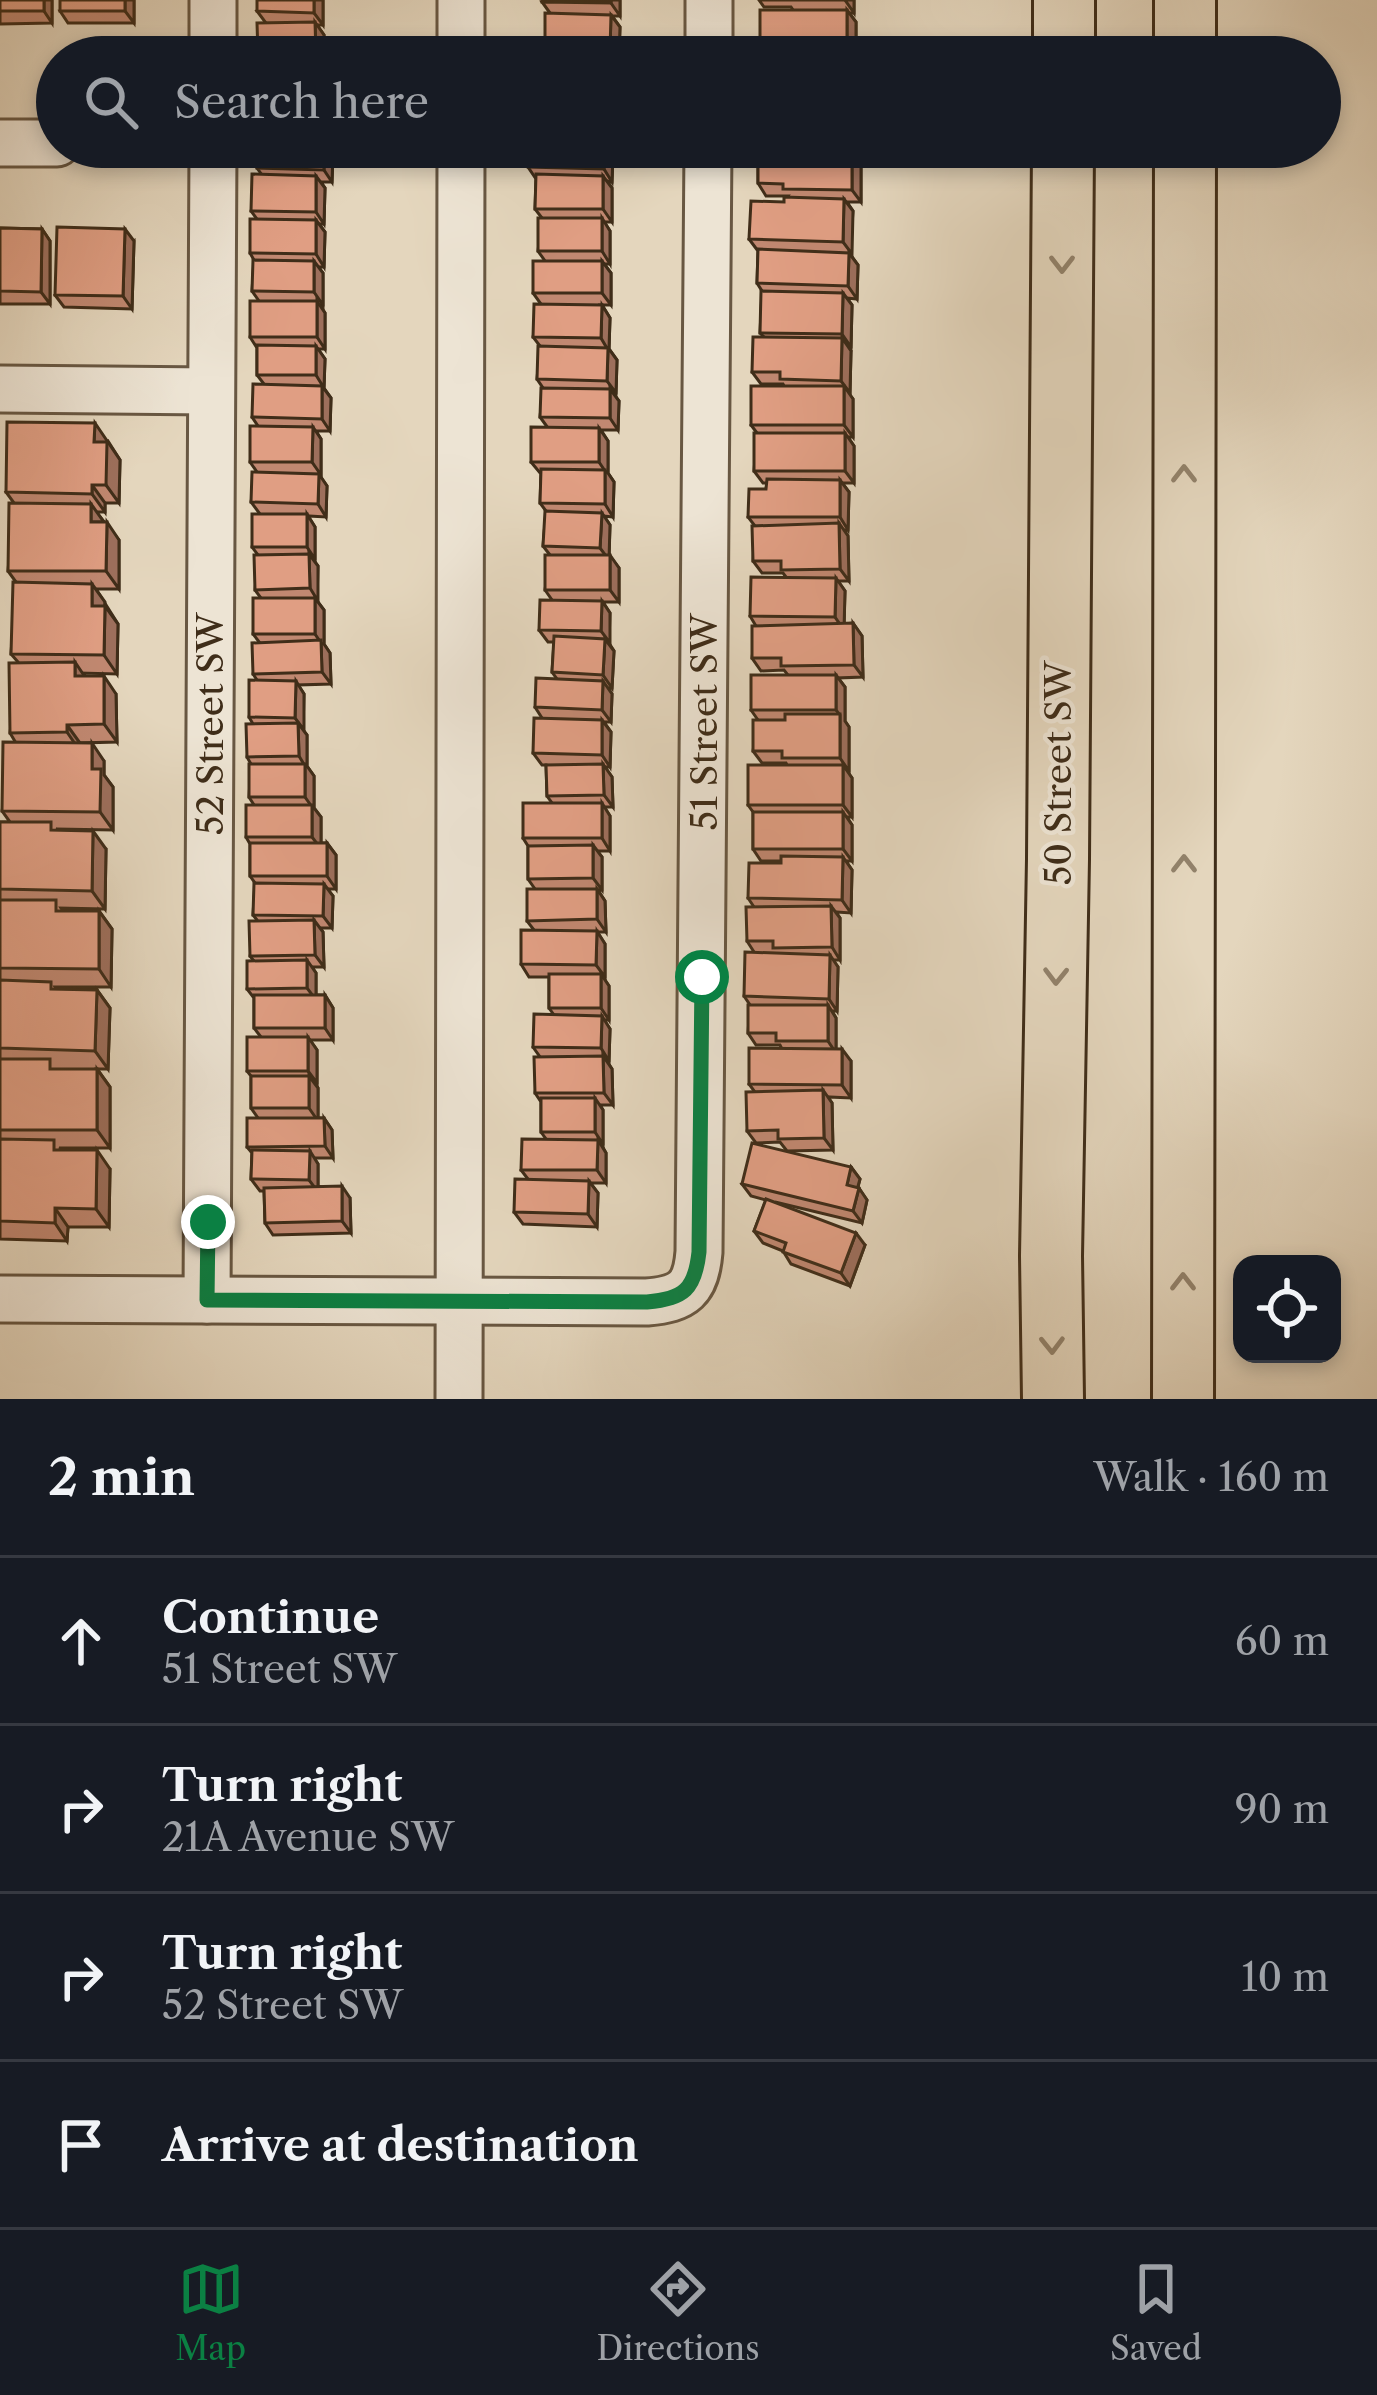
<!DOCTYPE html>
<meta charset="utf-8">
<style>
body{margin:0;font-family:"Libre Caslon Text",serif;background:#242831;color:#f1f3f6}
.controls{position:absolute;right:36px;bottom:36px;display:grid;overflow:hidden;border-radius:24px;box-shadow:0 6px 18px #0003}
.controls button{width:108px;height:108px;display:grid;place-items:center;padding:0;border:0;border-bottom:3px solid #363941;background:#171b24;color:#f1f3f6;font:60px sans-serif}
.stop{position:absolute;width:36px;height:36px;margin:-27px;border:9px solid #0b8043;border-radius:50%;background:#fff}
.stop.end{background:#0b8043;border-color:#fff;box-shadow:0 3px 12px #0008}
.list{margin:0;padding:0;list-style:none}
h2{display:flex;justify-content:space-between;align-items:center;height:156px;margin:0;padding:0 48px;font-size:51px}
h2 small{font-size:39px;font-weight:400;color:#9ea1a6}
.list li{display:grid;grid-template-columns:78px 1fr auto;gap:36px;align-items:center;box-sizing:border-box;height:168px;padding:0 48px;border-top:3px solid #363941}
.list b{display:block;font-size:45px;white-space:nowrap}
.list p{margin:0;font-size:39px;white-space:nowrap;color:#9ea1a6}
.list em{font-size:39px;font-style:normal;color:#9ea1a6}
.icon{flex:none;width:66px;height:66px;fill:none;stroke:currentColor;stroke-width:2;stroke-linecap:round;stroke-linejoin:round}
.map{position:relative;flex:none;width:1377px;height:1399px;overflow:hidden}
.search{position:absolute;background:#171b24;box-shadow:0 6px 18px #0003;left:36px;right:36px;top:36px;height:132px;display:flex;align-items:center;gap:30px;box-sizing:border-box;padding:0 42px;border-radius:66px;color:#9ea1a6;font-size:45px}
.sheet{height:828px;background:#171b24}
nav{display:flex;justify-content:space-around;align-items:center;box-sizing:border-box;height:168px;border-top:3px solid #363941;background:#171b24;font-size:33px;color:#9ea1a6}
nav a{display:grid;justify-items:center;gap:6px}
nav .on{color:#0b8043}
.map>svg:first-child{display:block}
</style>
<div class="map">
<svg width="1377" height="1399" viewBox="0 0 1377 1399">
<rect width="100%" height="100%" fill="#e4d6bd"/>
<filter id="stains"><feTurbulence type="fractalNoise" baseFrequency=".00167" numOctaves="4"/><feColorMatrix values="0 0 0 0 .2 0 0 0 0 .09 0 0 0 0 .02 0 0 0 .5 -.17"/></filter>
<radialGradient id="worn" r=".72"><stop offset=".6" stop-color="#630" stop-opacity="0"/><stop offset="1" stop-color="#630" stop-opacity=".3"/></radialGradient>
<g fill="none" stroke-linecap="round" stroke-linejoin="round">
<g stroke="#685742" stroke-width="51">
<g id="minor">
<polyline points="213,57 213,0"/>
<polyline points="461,57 461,0"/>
<polyline points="709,57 709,0"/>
<polyline points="0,143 57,143"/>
<polyline points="0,389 211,391"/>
<path d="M0,1299L647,1302C684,1299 696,1289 699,1252L708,147"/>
<polyline points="207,1300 213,147"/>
<polyline points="459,1399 461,147"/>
</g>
</g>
<g stroke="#3f2d19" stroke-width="66">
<g id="major">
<polyline points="1064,57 1064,0"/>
<polyline points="1185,57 1185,0"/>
<polyline points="1053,1399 1051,1256 1058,859 1063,147"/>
<polyline points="1183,1399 1185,147"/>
</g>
</g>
<use href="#minor" stroke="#ede4d4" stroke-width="45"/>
<use href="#major" stroke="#e4d6bd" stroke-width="60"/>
</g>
<g fill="#c18871" stroke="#3f2d19" stroke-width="3">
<polygon points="0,0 52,0 52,23 0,24"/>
<polygon points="134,0 134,23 68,23 60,11"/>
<polygon points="323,0 323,25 317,25 324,35 324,57 260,57 258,54 266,23 257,11"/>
<polygon points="620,0 620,16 612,16 620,27 619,57 551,57 545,48 550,13 542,2"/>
<polygon points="759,0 854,0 854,13 849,13 856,22 856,57 759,57 763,55 760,51 793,10 791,7 764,7"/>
<polygon points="528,147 609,147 613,153 612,182 607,181 612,188 612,222 604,222 610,231 610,264 604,264 611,273 611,305 598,305 602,305 610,318 609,349 617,360 616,393 613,393 619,401 618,430 601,430 608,441 608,473 614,482 613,517 604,516 610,525 609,555 619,568 619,602 603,602 610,613 609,643 614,651 612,688 608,688 612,694 611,722 604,722 611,732 610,767 605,767 612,777 613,807 604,807 610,816 610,851 597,851 602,857 602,890 598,890 605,901 606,932 597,932 605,944 605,977 603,977 609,986 609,1020 604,1020 610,1029 609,1061 607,1061 612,1069 613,1105 600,1105 603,1110 603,1144 601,1144 606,1153 606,1183 590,1183 598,1193 597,1227 523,1224 514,1212 528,1179 521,1170 546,1139 541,1132 541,1102 535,1093 540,1057 533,1047 554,1015 549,1008 549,977 529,977 521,964 534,930 527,921 535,889 528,879 528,846 523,838 552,803 547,796 546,765 542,765 533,753 542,718 535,707 557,679 552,672 554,642 548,642 539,630 552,600 545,590 550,555 543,546 546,511 540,503 541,474 531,462 548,428 540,417 543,388 537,379 540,346 533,337 541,304 533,293 545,261 538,251 542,218 535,209 536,179 528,167"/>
<polygon points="758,147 848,147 848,150 852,150 861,162 861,202 847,202 853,211 850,254 858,265 857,299 847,298 852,305 851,347 848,347 851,351 850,393 848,393 853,399 853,437 848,437 854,446 854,483 842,483 849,492 848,530 844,530 848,536 849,581 838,581 845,591 844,624 853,623 862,636 863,677 838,678 845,687 845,721 849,727 849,771 847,771 852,778 852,817 847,817 852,825 852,861 846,861 852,870 851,913 836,912 840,918 840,960 833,960 838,967 837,1011 832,1011 836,1018 836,1049 851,1061 851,1098 828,1097 832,1103 833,1150 787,1151 780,1142 756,1143 747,1131 755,1092 749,1084 782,1049 780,1045 756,1045 748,1033 750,1005 744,996 754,952 747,941 754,907 748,898 781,861 761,861 753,849 753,812 748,805 787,765 786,763 762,763 753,751 758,720 751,710 788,675 784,670 761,671 752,658 756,626 750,616 786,577 783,573 762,573 753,561 755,526 748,517 766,489 767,483 763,483 754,471 757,433 751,425 784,386 783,384 761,384 752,372 764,337 760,333 762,291 757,283 758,251 749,239 784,202 788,196 766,196 758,183"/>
<polygon points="333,152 332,182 321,182 325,188 324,224 319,224 325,232 324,267 318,267 323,273 323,305 320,305 325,313 325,349 318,349 325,359 324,388 331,398 330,431 316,431 321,439 321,475 319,475 327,486 326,517 308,516 315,527 315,559 313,559 318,566 317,601 324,610 324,644 330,653 331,684 298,685 304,694 303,730 307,735 307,766 314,776 314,808 321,817 321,843 327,843 336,855 336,889 327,889 333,896 332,928 320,928 323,932 324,967 312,967 316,973 316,995 325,995 333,1008 333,1040 310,1040 317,1050 317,1083 315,1083 318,1088 318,1118 324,1118 332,1130 333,1158 314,1158 318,1164 318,1186 350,1198 351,1233 273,1235 265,1223 264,1191 260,1191 251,1179 252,1153 247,1147 258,1118 251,1108 251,1076 247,1071 261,1037 254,1028 254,998 247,989 254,961 250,956 257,920 253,915 255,883 250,876 250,844 246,837 254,805 249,797 251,764 247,757 253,724 249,717 257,680 253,674 260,643 253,634 261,598 255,590 258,555 252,547 260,514 251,502 257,472 250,462 258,426 252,417 264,384 257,375 257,348 250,337 259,301 252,291 254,260 250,253 257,219 251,211 262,175 257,168"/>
<polygon points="0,228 42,229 50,241 50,304 0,304"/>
<polygon points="134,241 132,309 64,307 55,295"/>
<polygon points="108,441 120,460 119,503 105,503 105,512 96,512 119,540 119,589 96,589 118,624 117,674 82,673 85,676 116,694 117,742 80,743 104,761 104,775 113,787 113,830 56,829 106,849 105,909 61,908 63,911 99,911 112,929 111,987 55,987 56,989 97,990 110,1008 108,1069 97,1069 110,1087 110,1148 59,1148 110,1169 109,1227 68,1227 67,1241 0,1239 0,822 10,822 2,811 16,743 10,733 18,662 11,654 16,582 8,571 14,503 6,492"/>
<polygon points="851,1167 860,1179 858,1187 867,1200 862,1223 775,1202 865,1245 850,1286 791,1264 783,1251 763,1243 754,1231 766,1200 751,1196 742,1184"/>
</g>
<g fill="#9d6f5c" stroke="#3f2d19" stroke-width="3">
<polygon points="44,0 52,0 52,23 44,11"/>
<polygon points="125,0 134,0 134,23 125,11"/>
<polygon points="314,0 323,0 323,25 314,13"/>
<polygon points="611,0 620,0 620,16 611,3"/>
<polygon points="845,0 854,0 854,13"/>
<polygon points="847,10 856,22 856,57 853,57 847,50"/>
<polygon points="611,15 620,27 619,57 615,57 610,50"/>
<polygon points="315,22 324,35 324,57 318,57 316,54"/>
<polygon points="324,147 329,147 333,152 332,182 324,170"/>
<polygon points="604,147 609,147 613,153 612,182 604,169"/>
<polygon points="852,150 861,162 861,202 852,190"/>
<polygon points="316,176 325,188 324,224 316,212"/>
<polygon points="603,176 612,188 612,222 603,209"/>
<polygon points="844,199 853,211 852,254 843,242"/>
<polygon points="602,218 610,231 610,264 602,251"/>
<polygon points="316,220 325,232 324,267 316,254"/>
<polygon points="42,229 50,241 50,304 41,292"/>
<polygon points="125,229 134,241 132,309 123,296"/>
<polygon points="849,253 858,265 857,299 848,286"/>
<polygon points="314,261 323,273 323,305 314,292"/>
<polygon points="602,261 611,273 611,305 602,293"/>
<polygon points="843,293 852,305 851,347 842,334"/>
<polygon points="317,301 325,313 325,349 317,337"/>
<polygon points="602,305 610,318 609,349 617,360 616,393 607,381 608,350 601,338"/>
<polygon points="842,338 851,351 850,393 841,381"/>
<polygon points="316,346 325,359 324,388 316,375"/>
<polygon points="322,386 331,398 330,431 322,419"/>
<polygon points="844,386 853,399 853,437 844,425"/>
<polygon points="610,389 619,401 618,430 610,418"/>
<polygon points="95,423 120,460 119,503 106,485 94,442"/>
<polygon points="313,427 321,439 321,475 312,462"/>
<polygon points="599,428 608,441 608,473 614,482 613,517 605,504 605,471 599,462"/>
<polygon points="845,433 854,446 854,483 845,471"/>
<polygon points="319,474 327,486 326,517 318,504"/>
<polygon points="840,480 849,492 848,530 840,517"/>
<polygon points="92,485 105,503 105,512 92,494"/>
<polygon points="91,504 104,522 91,522"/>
<polygon points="602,513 610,525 609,560 600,548"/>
<polygon points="307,514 315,527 315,559 307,547"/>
<polygon points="107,522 119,540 119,589 106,571"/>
<polygon points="839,523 848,536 849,581 840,569"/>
<polygon points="309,554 318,566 318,601 310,588"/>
<polygon points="610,555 619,568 619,602 610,590"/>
<polygon points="836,578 845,591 844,630 835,617"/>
<polygon points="92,584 105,602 105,624 92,606"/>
<polygon points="315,598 324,610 324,644 330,653 331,684 322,672 321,643 315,634"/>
<polygon points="602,601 610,613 610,643 601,631"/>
<polygon points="105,606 118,624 117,674 104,655"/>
<polygon points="853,623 862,636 863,677 854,665"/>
<polygon points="605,639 614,651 612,688 603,675"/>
<polygon points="75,662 87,680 75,676"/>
<polygon points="836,675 845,687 845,721 849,727 849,771 840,758 840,715 836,710"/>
<polygon points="104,676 116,694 117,742 104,724"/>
<polygon points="296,681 304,694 304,730 295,718"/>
<polygon points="603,681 612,694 611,722 602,710"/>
<polygon points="602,720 611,732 610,767 602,755"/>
<polygon points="298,723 307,735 307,766 314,776 314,808 321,817 321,849 312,837 312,807 305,797 305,766 299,756"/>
<polygon points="67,725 80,743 80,751 67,732"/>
<polygon points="92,743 104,761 104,775 113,787 113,830 100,812 92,769"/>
<polygon points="603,764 612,777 613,807 604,795"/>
<polygon points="843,765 852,778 852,817 843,805"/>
<polygon points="602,803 610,816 610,851 602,838"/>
<polygon points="843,812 852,825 852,861 843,849"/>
<polygon points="93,831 106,849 105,909 92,891"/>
<polygon points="327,843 336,855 336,889 327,876"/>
<polygon points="593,845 602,857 602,890 593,878"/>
<polygon points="843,857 852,870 851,913 842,900"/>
<polygon points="324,884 333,896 332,928 323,916"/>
<polygon points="597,889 605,901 606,932 597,919"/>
<polygon points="831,906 840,918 840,960 832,947"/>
<polygon points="99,911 112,929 111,987 99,969"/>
<polygon points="314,920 323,932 324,967 315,955"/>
<polygon points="597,931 605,944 605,977 596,965"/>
<polygon points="830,955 838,967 837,1011 829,999"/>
<polygon points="307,960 316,973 316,1000 307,988"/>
<polygon points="601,974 609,986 609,1020 601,1008"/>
<polygon points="97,990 110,1008 108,1069 95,1051"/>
<polygon points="325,995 333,1008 333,1040 325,1028"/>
<polygon points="828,1005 836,1018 836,1053 828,1041"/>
<polygon points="602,1016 610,1029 609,1061 601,1048"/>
<polygon points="308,1037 317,1050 317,1083 308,1071"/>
<polygon points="842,1049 851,1061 851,1098 842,1085"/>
<polygon points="603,1056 612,1069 613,1105 604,1093"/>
<polygon points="97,1069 110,1087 110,1148 97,1130"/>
<polygon points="309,1076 318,1088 318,1121 309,1108"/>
<polygon points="823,1090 832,1103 833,1150 824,1138"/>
<polygon points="595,1098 603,1110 603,1144 595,1132"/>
<polygon points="324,1118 332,1130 333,1158 325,1146"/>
<polygon points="598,1140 606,1153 606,1183 597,1170"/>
<polygon points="97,1150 110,1169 109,1227 96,1209"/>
<polygon points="310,1151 318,1164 318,1192 309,1180"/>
<polygon points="851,1167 860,1179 855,1197 847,1185"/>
<polygon points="589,1181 598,1193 597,1227 588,1214"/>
<polygon points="342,1186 350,1198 351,1233 342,1221"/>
<polygon points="859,1188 867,1200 862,1223 853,1211"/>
<polygon points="55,1208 68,1227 67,1241 55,1223"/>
<polygon points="856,1233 865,1245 850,1286 841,1273"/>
</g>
<g fill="#e09e83" stroke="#3f2d19" stroke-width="3">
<rect x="0" y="0" width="44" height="11"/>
<rect x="60" y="0" width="65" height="11"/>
<polygon points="257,0 314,0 314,13 257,11"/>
<polygon points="542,0 611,0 611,3 542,2"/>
<polygon points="760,10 847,10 847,50 760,51"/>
<polygon points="545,13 611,15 610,50 545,48"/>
<polygon points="315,22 316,54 258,54 257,23"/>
<polygon points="846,54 846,57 759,57 759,55"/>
<polygon points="258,147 324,147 324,170 257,168"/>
<polygon points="528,147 604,147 604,169 528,167"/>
<polygon points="758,148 852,150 852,190 783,189 783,184 758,183"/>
<polygon points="252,174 316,176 316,212 251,211"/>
<polygon points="536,174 603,176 603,209 535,209"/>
<polygon points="784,197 844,199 843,242 749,239 751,201 784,202"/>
<rect x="538" y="218" width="64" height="33"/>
<polygon points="250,219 316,220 316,254 250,253"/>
<polygon points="57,227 125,229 123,296 55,295"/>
<polygon points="0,228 42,229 41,292 0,291"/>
<polygon points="758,249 849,253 848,286 757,283"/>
<polygon points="253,260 314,261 314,292 252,291"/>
<rect x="533" y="261" width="69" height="32"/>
<polygon points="761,291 843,293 842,334 760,333"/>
<rect x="250" y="301" width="67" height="36"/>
<polygon points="534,304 602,305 601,338 533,337"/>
<polygon points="753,337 842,338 841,381 780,379 780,372 752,372"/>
<polygon points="257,345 316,346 316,375 257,375"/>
<polygon points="538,346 608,348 607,381 537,379"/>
<polygon points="253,384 322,386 322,419 252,417"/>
<rect x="751" y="386" width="93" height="39"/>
<polygon points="541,388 610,389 610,418 540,417"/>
<polygon points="7,422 95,423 94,442 107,442 106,485 92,485 92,494 6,492"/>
<polygon points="250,426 313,427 312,462 250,462"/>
<polygon points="531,427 599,428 599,462 531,462"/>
<rect x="754" y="433" width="91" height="38"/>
<polygon points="541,469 605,470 605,504 540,503"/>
<polygon points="252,472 319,474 318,504 251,502"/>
<polygon points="767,479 840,480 840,517 748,517 749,489 766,489"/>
<polygon points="9,503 91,504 91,522 107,522 106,571 8,571"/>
<polygon points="545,511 602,513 600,548 543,546"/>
<rect x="252" y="514" width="55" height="33"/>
<polygon points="839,523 840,569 781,570 781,561 753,561 752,526"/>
<polygon points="309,554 310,588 255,590 254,555"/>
<rect x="545" y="555" width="65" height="35"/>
<polygon points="751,577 836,578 835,617 750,616"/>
<polygon points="13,582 92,584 92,606 105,606 104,655 11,654"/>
<rect x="253" y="598" width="62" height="36"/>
<polygon points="540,600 602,601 601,631 539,630"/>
<polygon points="853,623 854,665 781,666 781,658 752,658 752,626"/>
<polygon points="554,636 605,639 603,675 552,672"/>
<polygon points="321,640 322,672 253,674 252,643"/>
<polygon points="75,662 75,676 104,676 104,724 67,725 67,732 10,733 9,663"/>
<rect x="751" y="675" width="85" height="35"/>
<polygon points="536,678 603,681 602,710 535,707"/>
<polygon points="249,680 296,681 295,718 249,717"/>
<polygon points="785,714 840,714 840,758 782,758 782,751 753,751 753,720 785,720"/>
<polygon points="534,718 602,720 602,755 533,753"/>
<polygon points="298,723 299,756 247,757 246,724"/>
<polygon points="3,742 92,743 92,769 101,769 100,812 2,811"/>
<rect x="249" y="764" width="56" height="33"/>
<polygon points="603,764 604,795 547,796 546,765"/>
<rect x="748" y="765" width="95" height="40"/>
<rect x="523" y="803" width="79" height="35"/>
<rect x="246" y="805" width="66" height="32"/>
<rect x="753" y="812" width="90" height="37"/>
<polygon points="0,822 51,822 51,830 93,831 92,891 0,889"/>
<rect x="250" y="843" width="77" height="33"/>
<polygon points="593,845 593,878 528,879 528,846"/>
<polygon points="781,856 843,857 842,900 748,898 749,863 781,863"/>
<polygon points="254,883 324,884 323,916 253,915"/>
<polygon points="527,889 597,889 597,919 527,921"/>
<polygon points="0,900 56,900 56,911 99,911 99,969 0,968"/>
<polygon points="831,906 832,947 773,948 773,941 747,941 746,907"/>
<polygon points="314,920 315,955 250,956 249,921"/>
<polygon points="521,930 597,931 596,965 521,964"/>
<polygon points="745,952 830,955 829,999 744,996"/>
<polygon points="307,960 307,988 247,989 247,961"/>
<rect x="549" y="974" width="52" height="34"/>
<polygon points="0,980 51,982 51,989 97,990 95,1051 0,1048"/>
<rect x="254" y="995" width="71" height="33"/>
<polygon points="748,1005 828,1005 828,1041 776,1041 776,1033 748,1033"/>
<polygon points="534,1014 602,1016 601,1048 533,1047"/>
<rect x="247" y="1037" width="61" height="34"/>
<polygon points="749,1048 842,1049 842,1085 749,1084"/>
<polygon points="603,1056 604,1093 535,1093 534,1057"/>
<polygon points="0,1059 50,1059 50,1069 97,1069 97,1130 0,1130"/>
<rect x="251" y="1076" width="58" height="32"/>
<polygon points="823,1090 824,1138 778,1139 778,1130 747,1131 746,1092"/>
<rect x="541" y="1098" width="54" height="34"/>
<polygon points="247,1118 324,1118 325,1146 247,1147"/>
<polygon points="0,1139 54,1140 54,1150 97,1150 96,1209 55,1208 55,1223 0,1221"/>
<polygon points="522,1139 598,1140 597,1170 521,1170"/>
<polygon points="752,1143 851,1167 847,1185 859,1188 853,1211 742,1184"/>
<polygon points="252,1150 310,1151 309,1180 251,1179"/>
<polygon points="515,1179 589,1181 588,1214 514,1212"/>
<polygon points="342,1186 342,1221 265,1223 264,1188"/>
<polygon points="766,1199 856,1233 841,1273 783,1252 786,1243 754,1231"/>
</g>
<defs><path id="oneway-chevron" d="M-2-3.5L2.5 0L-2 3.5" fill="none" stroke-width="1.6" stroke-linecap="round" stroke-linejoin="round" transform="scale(3)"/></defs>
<g stroke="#92826b">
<use href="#oneway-chevron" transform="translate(1062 264) rotate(90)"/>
<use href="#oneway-chevron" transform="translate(1184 474) rotate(-90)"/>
<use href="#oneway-chevron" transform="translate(1184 864) rotate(-90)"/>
<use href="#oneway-chevron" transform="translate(1056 976) rotate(91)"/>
<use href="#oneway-chevron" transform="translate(1183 1282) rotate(-90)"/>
<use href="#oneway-chevron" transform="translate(1052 1345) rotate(89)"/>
</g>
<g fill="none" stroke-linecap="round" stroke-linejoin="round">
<path stroke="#0b8043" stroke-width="15" d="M208,1222L207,1300L647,1302C684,1299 695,1289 699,1252L702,977"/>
</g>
<g text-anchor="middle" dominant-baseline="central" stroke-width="9" stroke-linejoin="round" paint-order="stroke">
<g font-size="36" fill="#3f2d19" stroke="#ede4d4">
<text transform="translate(704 722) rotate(-90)">51 Street SW</text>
<text transform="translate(210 724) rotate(-90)">52 Street SW</text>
<text transform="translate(1058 773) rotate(-90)">50 Street SW</text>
</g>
</g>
<rect width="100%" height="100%" filter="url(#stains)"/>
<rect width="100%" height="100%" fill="url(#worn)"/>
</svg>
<div class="controls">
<button><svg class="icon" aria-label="locate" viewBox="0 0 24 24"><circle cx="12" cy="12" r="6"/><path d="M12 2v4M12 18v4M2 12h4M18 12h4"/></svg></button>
</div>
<div class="stop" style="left:702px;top:977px"></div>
<div class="stop end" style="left:208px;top:1222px"></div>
<div class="search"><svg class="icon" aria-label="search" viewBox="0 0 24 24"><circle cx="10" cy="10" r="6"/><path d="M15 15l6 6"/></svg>Search here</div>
</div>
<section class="sheet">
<h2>2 min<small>Walk · 160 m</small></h2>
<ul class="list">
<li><svg class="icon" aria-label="ahead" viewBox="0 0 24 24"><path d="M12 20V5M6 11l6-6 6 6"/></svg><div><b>Continue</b><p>51 Street SW</p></div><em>60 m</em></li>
<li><svg class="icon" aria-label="right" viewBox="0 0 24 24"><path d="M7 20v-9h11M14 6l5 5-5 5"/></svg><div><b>Turn right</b><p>21A Avenue SW</p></div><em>90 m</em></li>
<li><svg class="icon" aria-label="right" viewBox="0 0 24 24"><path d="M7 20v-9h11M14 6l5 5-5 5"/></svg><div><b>Turn right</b><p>52 Street SW</p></div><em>10 m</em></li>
<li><svg class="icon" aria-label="arrive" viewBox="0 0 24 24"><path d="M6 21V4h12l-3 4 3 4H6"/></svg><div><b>Arrive at destination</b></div></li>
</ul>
</section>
<nav>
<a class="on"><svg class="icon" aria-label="map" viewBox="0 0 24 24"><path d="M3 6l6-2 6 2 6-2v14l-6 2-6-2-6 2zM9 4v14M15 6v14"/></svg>Map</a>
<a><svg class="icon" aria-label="directions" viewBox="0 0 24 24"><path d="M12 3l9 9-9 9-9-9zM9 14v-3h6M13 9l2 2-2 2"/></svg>Directions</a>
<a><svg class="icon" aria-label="saved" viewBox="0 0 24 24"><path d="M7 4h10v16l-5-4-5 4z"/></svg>Saved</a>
</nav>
